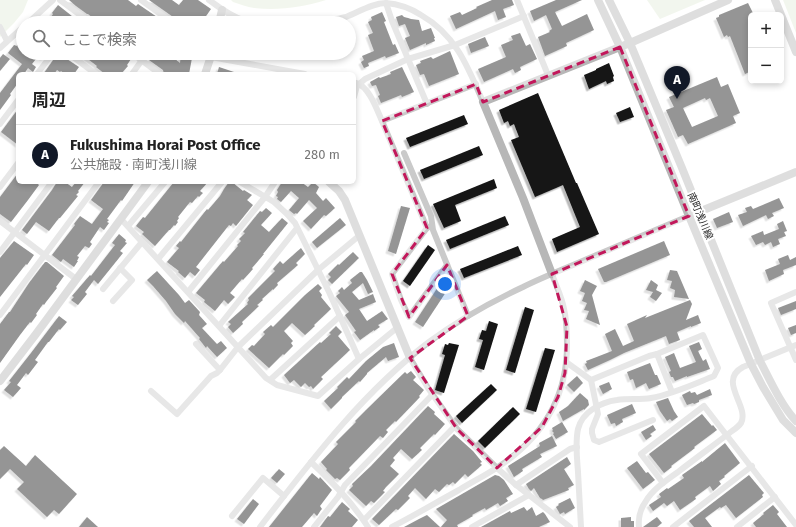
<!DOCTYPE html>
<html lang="ja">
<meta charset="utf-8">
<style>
body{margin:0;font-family:"Fira Sans","Noto Sans JP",sans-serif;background:#f2f2f2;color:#222}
.controls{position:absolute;right:12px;top:12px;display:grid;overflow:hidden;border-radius:6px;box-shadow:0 2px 6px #0003}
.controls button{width:36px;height:36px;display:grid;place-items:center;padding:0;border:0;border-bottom:1px solid #e0e0e0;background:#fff;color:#222;font:20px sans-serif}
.you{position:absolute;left:445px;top:284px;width:14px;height:14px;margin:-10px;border:3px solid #fff;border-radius:50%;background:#1a73e8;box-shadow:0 0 0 6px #1a73e833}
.badge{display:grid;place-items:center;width:26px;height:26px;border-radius:50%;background:#111827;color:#fff;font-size:13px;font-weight:700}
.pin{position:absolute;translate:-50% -33px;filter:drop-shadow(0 1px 2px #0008)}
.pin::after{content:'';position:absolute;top:21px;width:14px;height:12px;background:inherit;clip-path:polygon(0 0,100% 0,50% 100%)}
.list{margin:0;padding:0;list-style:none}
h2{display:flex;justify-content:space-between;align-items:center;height:52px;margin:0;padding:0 16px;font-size:17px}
h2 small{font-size:13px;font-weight:400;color:#767676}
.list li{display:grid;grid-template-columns:26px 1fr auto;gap:12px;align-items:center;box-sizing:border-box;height:60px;padding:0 16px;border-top:1px solid #e0e0e0}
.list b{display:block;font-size:15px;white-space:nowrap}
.list p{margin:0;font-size:13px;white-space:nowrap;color:#767676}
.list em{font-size:13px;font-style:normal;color:#767676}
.icon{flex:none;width:22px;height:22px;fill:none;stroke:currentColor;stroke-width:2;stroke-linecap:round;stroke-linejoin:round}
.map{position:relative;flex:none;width:796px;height:527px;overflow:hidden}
.search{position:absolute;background:#fff;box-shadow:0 2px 6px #0003;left:16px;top:16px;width:340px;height:44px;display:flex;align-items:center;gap:10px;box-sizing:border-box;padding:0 14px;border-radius:22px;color:#767676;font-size:15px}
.panel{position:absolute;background:#fff;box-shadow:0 2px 6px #0003;left:16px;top:72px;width:340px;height:112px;border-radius:6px}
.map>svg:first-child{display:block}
</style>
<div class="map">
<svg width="796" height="527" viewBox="0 0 796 527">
<defs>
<filter id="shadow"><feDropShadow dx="-2.5" dy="2.5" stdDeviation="0" flood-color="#0004"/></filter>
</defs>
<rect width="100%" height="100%" fill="#fff"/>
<g fill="#e3ecd9">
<polygon points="0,0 28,0 23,12 14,23 0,37"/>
<path d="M231,0H326C303,7 279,11 254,8C247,7 240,4 233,2Z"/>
<polygon points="647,0 705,0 660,19"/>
<polygon points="783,0 796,0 796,33"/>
</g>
<g fill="#141414" fill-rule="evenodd" filter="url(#shadow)">
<polygon points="69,0 128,0 136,6 138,4 160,19 157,22 153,19 150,23 133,23 125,17 120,23 99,23 88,14 87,14 76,6"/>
<polygon points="149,0 172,0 179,5 183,0 198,0 211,9 204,19 203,18 199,23 179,23 176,19"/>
<polygon points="492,0 512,0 514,5 503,9 506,17 498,20 495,11 456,29 450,16 460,12 462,15 477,8 476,7"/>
<polygon points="556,0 582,0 555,12 562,26 587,14 594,30 566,43 567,46 545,56 538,37 550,32 549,31 552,29 546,15 534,21 530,11"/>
<polygon points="748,3 754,15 751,15 751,71 745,74 730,36 728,37 727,35 724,37 716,18 719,17 719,15"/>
<polygon points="58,5 77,20 74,23 59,23 51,17 53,14 52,13"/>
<polygon points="382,12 386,21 384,22 393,45 395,44 399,53 386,58 385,56 368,63 369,66 364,68 361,62 364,60 362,56 374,51 368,35 373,33 368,22 372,20 371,17"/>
<polygon points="402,15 404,17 408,18 411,19 419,20 422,31 431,28 435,38 434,38 435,41 426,45 426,43 410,50 405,38 410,36 405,24 399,26 396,17"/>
<polygon points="520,33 526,46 530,44 537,59 520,67 521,70 515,73 513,69 484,82 478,69 506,57 501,45 513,40 511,36"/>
<polygon points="485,37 489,46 471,53 468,44"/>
<polygon points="23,38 23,53 45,53 47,54 43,58 39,55 32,64 36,67 33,72 28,68 24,74 18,74 18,83 10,94 11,95 0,110 0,93 22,64 8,53 14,45 17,46"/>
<polygon points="450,51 459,74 429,86 424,74 420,75 416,65 421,63 420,61 431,57 433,59"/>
<polygon points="58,53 79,67 74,74 65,74 61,71 60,72 57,70 54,74 43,74 44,73"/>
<polygon points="80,53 97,53 101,56 103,53 112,53 121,60 125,55 131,59 127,65 128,66 121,74 105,74 96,67 97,66"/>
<polygon points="153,53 163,53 169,54 180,63 181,55 192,58 189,74 164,74 163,70 149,60 152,58 151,56"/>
<polygon points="3,54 10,59 0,71 0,58"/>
<polygon points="609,63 614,76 613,77 614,81 607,84 606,81 589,89 584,75 596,70 596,69"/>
<polygon points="219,67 237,73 237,74 217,74"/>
<polygon points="402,67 414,92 402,97 401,95 381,103 378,96 380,95 376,85 372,86 370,82 379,77 380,78 391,74 390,72"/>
<path d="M717,77L721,87L728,84L740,113L733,116L736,123L688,144L683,135L678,137L666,110L674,107L669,97ZM705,98L706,100L710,98L718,116L692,127L683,108Z"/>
<polygon points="538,93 576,183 577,183 599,234 557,252 552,239 580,227 563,185 535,197 511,140 519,137 514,124 510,126 508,121 504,123 499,110"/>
<polygon points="630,107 634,117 620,122 616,113"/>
<polygon points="18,109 18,145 1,132"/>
<polygon points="464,115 468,124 410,147 406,138"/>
<polygon points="479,146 483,155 424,179 420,170"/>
<polygon points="18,173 18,182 36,182 39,185 28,200 11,222 0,214 0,197"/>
<polygon points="494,179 497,188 455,205 461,221 444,228 433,204"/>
<polygon points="57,182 65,182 72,187 76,182 85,182 78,191 79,192 76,195 78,196 60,218 59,218 49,231 36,222 27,234 22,230 52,190"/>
<polygon points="104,182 135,182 122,201 121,200 107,219 109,220 107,222 109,223 104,230 100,227 90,242 92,244 89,248 85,246 77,256 79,257 77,261 78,261 74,267 63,259 61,262 52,255 75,225 74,224 80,216 92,224 103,209 91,200"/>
<polygon points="174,182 208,182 200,191 203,193 199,197 198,196 192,203 190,202 178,217 179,218 177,221 178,222 175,226 174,225 170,230 169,230 155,246 142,234 144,232 136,226 143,217 145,218"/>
<polygon points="229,182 232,182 243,191 244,190 252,195 247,200 253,205 236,226 233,223 231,226 229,225 196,267 200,270 195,276 190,272 185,278 178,272 179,271 167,262 179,248 176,246 180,241 181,242 207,209 208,210 220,196 224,189"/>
<polygon points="282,182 301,182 308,187 313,182 319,187 316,193 323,201 326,198 335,208 326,216 324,215 311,229 303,221 317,208 309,200 297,214 296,213 294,214 289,210 299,198 291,191 281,202 277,199 278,197 276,196 278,192 277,190"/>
<polygon points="779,198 784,208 772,213 774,216 768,219 766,215 743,226 738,215 747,212 745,208 751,206 753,209"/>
<polygon points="401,206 410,208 396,254 388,251"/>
<polygon points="266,208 272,213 261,225 269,232 282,218 288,223 263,254 264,254 252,268 253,269 243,280 242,279 230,293 235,297 228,304 224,300 215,311 204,302 205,300 196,293 223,261 224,262 238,246 237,245 241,241 239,239 245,233 243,232 260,211 262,212"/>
<polygon points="729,212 733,222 717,228 713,219"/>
<polygon points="505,216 509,225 450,249 446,240"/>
<polygon points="340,218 346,225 317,248 312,242"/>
<polygon points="783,221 787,231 784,232 786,236 778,239 780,244 773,247 771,242 765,245 763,242 756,245 751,236 763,231 764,235 779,229 777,224"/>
<polygon points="119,234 126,240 125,242 127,243 120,251 123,253 98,284 94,280 85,292 87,294 78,305 71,300 74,297 72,296 90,275 91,276 115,245 112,243"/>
<polygon points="14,241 34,255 27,265 26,264 0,297 0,258"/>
<polygon points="664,241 670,255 606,282 604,282 598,269"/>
<polygon points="428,245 435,250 410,286 403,281"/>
<polygon points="518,246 522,255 464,278 460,269"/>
<polygon points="301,248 305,254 296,263 298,265 277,283 278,285 273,290 273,289 262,299 263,300 257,305 259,306 242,322 243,324 233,333 228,327 231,324 228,322 229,321 248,304 247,303 249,300 248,298 275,271 273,269 280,261 283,264"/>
<polygon points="353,252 359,258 332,284 328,280 331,277 328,274 338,264 339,265"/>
<polygon points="788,255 790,260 796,257 796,265 783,270 784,274 769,281 765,270 780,264 778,259"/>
<polygon points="45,262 47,262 64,276 56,287 57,288 46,302 44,305 43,304 36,314 37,315 31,323 30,322 20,335 0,363 0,324 9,312 10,312 29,283"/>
<polygon points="670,270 677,271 689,299 674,297 675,290 670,288 672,281 667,280"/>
<polygon points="157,271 179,295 185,303 189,300 200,312 199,315 207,324 202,328 217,344 221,341 227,348 217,357 207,346 206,348 199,339 200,338 185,321 184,323 175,314 166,301 153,286 147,280"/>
<polygon points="360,272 362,272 367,280 373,292 368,294 363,283 352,292 359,300 373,294 376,302 359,309 367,321 382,311 388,319 378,325 380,327 374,331 374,330 360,340 354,332 356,331 345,315 349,312 336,296 340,293 338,291 342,287 344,290 352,283 350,280"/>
<polygon points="585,280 597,286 592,295 600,325 586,319 589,311 584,310 587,303 582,301 585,293 580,291"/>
<polygon points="651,280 658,285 656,290 662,293 656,301 650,297 653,292 646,290"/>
<polygon points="318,284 322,288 319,291 322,295 321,297 331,309 314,325 315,326 305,335 292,323 284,331 293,341 291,343 293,346 284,355 283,354 269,368 248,349 252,345 254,346 265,334 263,332 271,325 273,327 305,295"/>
<polygon points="440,284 448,289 423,327 415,322"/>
<polygon points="690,300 692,304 686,320 698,315 701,323 691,327 691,326 677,332 680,340 669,344 666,336 624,353 610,360 588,370 585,364 587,363 586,361 594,358 612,351 605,334 615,329 623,346 634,341 627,324 647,315 645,318"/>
<polygon points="796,301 796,309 781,315 778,308"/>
<polygon points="525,307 534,310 515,373 506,370"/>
<polygon points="59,316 67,322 60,330 59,329 49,342 48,342 35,360 38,362 28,375 26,373 17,385 21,388 13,397 4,390 11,382 9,381 31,353"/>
<polygon points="489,321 498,324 484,370 475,367 483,340 479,339 482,330 486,331"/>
<polygon points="796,325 796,333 791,335 788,328"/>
<polygon points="336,326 342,332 338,336 350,350 321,377 323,379 313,389 311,386 309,387 305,383 301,387 294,380 290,383 284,375 320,342 321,343 331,334 329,333"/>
<polygon points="699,342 702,349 698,351 703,361 706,359 710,369 687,377 687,376 675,381 673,377 671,377 669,372 671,371 665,357 674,353 680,368 696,362 689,346"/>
<polygon points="394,343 399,357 388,361 386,357 367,373 367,374 360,382 359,381 342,397 342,398 331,409 324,401 338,388 337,387 347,377 349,379 366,361 383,347"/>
<polygon points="449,343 459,345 444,393 435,390 445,355 442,354 445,344 448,345"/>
<polygon points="545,348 555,350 536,412 526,409"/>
<polygon points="650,363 655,375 657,375 661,384 649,389 646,383 636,388 633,379 630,380 627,372"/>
<polygon points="411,371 416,377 413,380 424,390 419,396 420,397 396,422 395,421 386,430 388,432 383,438 380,436 349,468 350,470 340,480 337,478 335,479 326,470 327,469 321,462 338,444 336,442 356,422 355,421 366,410 405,372 407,374"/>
<polygon points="577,376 583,383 574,392 567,385"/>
<polygon points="609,382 612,389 603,394 599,386"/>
<polygon points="491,384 497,390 462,423 456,416"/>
<polygon points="710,389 712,395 699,400 699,402 694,404 693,403 687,405 682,395 690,391 691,393 695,392 697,395"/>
<polygon points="580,393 588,400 589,405 584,410 584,409 563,421 559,412 568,406"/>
<polygon points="668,398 674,411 678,417 672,421 670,419 667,421 660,411 656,402"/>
<polygon points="632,404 636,413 622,419 623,422 616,426 615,423 611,424 607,415"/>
<polygon points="428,406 435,412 434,414 445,424 435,435 434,434 420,448 422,450 412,459 401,449 393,458 395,460 390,466 399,474 386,487 383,491 385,492 374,503 371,501 366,506 349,490 353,486 352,484 371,466"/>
<polygon points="513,407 520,414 485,448 478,441"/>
<polygon points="702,414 712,426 713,425 717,430 694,447 695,448 671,466 672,467 664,473 649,454"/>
<polygon points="562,422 568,432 556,439 553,434 554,433 552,431 553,430 552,428"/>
<polygon points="653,425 656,430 650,434 652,436 646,440 641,432"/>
<polygon points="454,434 473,451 482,462 480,463 482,465 468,477 465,474 455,484 453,482 449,485 447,484 439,492 435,489 426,499 415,488 408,496 410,498 398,510 396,509 379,525 372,519"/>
<polygon points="552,436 557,446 540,454 542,457 522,469 523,471 514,477 508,466 540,446 539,443"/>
<polygon points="725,443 740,463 724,476 725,477 719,481 721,484 713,491 710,486 695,497 696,499 680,510 674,501 667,506 664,503 653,511 649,505 661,497 659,494 667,488 668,489 684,478 682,475 702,461 702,462"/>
<polygon points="4,446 26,466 35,455 77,494 59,514 54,510 47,517 17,489 24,482 10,469 0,479 0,450"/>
<polygon points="567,457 571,464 564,469 574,485 568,488 569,490 543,500 542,499 540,498 534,488 531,491 529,489 526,484"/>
<polygon points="637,461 646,473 648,472 655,480 643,489 627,468"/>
<polygon points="279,469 285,474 277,483 271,478"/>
<polygon points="312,473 319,479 320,477 332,490 320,506 322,509 321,510 317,516 314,513 302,527 269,527"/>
<polygon points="495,475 499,476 504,480 513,494 506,498 508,501 500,506 498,503 486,510 485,508 472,515 473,516 457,525 458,527 441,527 447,520 436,509"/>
<polygon points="749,475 764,493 762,495 763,497 736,518 726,505 721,508 720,507 705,518 712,527 694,527 689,521"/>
<polygon points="570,498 575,508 565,514 564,512 560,514 556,507 559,505 558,504"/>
<polygon points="253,499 259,504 244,524 237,519"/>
<polygon points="342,502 350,509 348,511 358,520 352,527 320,527 328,516 330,517"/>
<polygon points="773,505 779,512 777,514 787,527 756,527 753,523 764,514 763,513"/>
<polygon points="524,507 527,511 532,507 536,516 543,512 545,514 550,522 539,527 481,527 510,511 511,513"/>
<polygon points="427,515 440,527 404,527 419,519"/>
<polygon points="87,517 98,527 79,527"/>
<polygon points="631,517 631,521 634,521 634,527 621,527 621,518"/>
<polygon points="657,517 662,523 657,527 643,527"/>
</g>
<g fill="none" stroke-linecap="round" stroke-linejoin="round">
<g stroke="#cacaca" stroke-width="6">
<polyline points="60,0 91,23"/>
<polyline points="141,0 173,23"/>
<path d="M209,0C220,8 230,16 243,20C257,25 277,23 292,22C309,21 329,22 346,17C359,12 372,3 386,3C399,4 410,8 421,15C456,35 468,67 483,102"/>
<polyline points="517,0 548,75"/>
<polyline points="386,3 392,21 427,104"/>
<polyline points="28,23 53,0"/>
<polyline points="0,27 7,41"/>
<polyline points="0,48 23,27"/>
<polyline points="68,53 96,74"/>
<polyline points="132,53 160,74"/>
<polyline points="189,53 305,74"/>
<polyline points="37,74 53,53"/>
<polyline points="132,74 147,53"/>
<path d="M356,83C369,86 377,110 382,121L476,84"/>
<polyline points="354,97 357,86 365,79 408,59 455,45 524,16"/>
<polyline points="382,121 427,228"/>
<polyline points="0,124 18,100"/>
<polyline points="404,153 431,216 433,230 468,316"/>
<polyline points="240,182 274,202 287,214 295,223 329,292 359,359"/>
<polyline points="0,187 18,163"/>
<polyline points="121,219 266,378 277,385 318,396 359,359 398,327"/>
<polyline points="0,221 76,279"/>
<polyline points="128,226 165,182"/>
<polyline points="432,226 427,228 392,274 401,300 409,317 447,265"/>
<polyline points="0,252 52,182"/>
<polyline points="158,259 222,182"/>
<polyline points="103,289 142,242"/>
<polyline points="188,292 265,197 275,182"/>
<polyline points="796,292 771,303 796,360"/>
<polyline points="113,301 132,280 120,268"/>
<polyline points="0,315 99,182"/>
<polyline points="219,326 297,228"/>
<polyline points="196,344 220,370"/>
<polyline points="657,354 672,392"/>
<polyline points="410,358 428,388 457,429 497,468 516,485 570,527"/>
<path d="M566,362L591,380L649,356L657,354L703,335L718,368L714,376C694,384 673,394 651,398C640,400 628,398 617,400C601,402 582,412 578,429C575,443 577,458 578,472C579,490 580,509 581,527"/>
<polyline points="270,380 340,316"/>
<polyline points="591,380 598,414 592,429 592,433 594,440 599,442 653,420"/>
<polyline points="151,391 177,414 211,376 217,373 220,370 238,347 318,270 360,235"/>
<path d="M311,462C332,482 352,502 368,527"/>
<polyline points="663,483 641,454 704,406 796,525"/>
<polyline points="516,485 570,449 577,447"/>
<polyline points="232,516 263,478 284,496"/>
<polyline points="364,520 455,426"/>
<path d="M260,527C311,461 362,393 429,342C457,321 491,302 523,287C545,276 569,267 592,257C628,242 664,226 701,211"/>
<polyline points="314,527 338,497 345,485 432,395"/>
<path d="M392,527C415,515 437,502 459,490C472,482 486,475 498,467C542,438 567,398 567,345C567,333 567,321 564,309C562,297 556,286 552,274"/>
<polyline points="472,527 529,495"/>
<path d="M639,527C638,518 641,508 646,501C653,489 667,480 678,472C696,458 714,445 732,431C735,429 739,426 741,423C750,406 717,381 743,367L796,345"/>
<polyline points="673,527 752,466"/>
<polyline points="737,527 775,497"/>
</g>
<g stroke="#b7b7b7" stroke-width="8">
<polyline points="598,0 620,47 689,216 751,364 763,387 783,420 796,433"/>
<path d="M609,0L630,43L682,168L760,361C770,380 781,405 796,421"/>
<polyline points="775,0 796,52"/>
<polyline points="219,23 222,10"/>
<polyline points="205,74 212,53"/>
<polyline points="329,182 339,191 345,200 410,358"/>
<polyline points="701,211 796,172"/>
<polyline points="552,274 523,198 483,102 630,43 728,0"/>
<polyline points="0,381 36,334 148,182"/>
</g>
</g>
<path d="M0 0H796V527H0ZM620,47L689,216L552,274L567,327L565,373L558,397L542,427L497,468L457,429L410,358L468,316L447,265L409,317L392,274L427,228L382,121L476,84L483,102Z" fill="#fff" fill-opacity=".55" fill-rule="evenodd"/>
<path fill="none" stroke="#c2185b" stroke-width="3" stroke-dasharray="8 5" stroke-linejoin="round" d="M620,47L689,216L552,274L567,327L565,373L558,397L542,427L497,468L457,429L410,358L468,316L447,265L409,317L392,274L427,228L382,121L476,84L483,102Z"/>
<g text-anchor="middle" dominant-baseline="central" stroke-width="4" stroke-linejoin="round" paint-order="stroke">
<g font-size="10" fill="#2d2d2d" stroke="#fff">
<text transform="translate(700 216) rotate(67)">南町浅川線</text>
</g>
</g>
</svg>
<div class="controls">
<button>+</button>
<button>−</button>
</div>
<div class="you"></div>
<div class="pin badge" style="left:677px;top:99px">A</div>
<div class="search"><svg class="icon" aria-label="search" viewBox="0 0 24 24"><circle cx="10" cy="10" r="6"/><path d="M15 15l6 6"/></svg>ここで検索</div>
<section class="panel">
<h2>周辺<small></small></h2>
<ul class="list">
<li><span class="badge">A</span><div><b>Fukushima Horai Post Office</b><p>公共施設 · 南町浅川線</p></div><em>280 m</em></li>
</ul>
</section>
</div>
